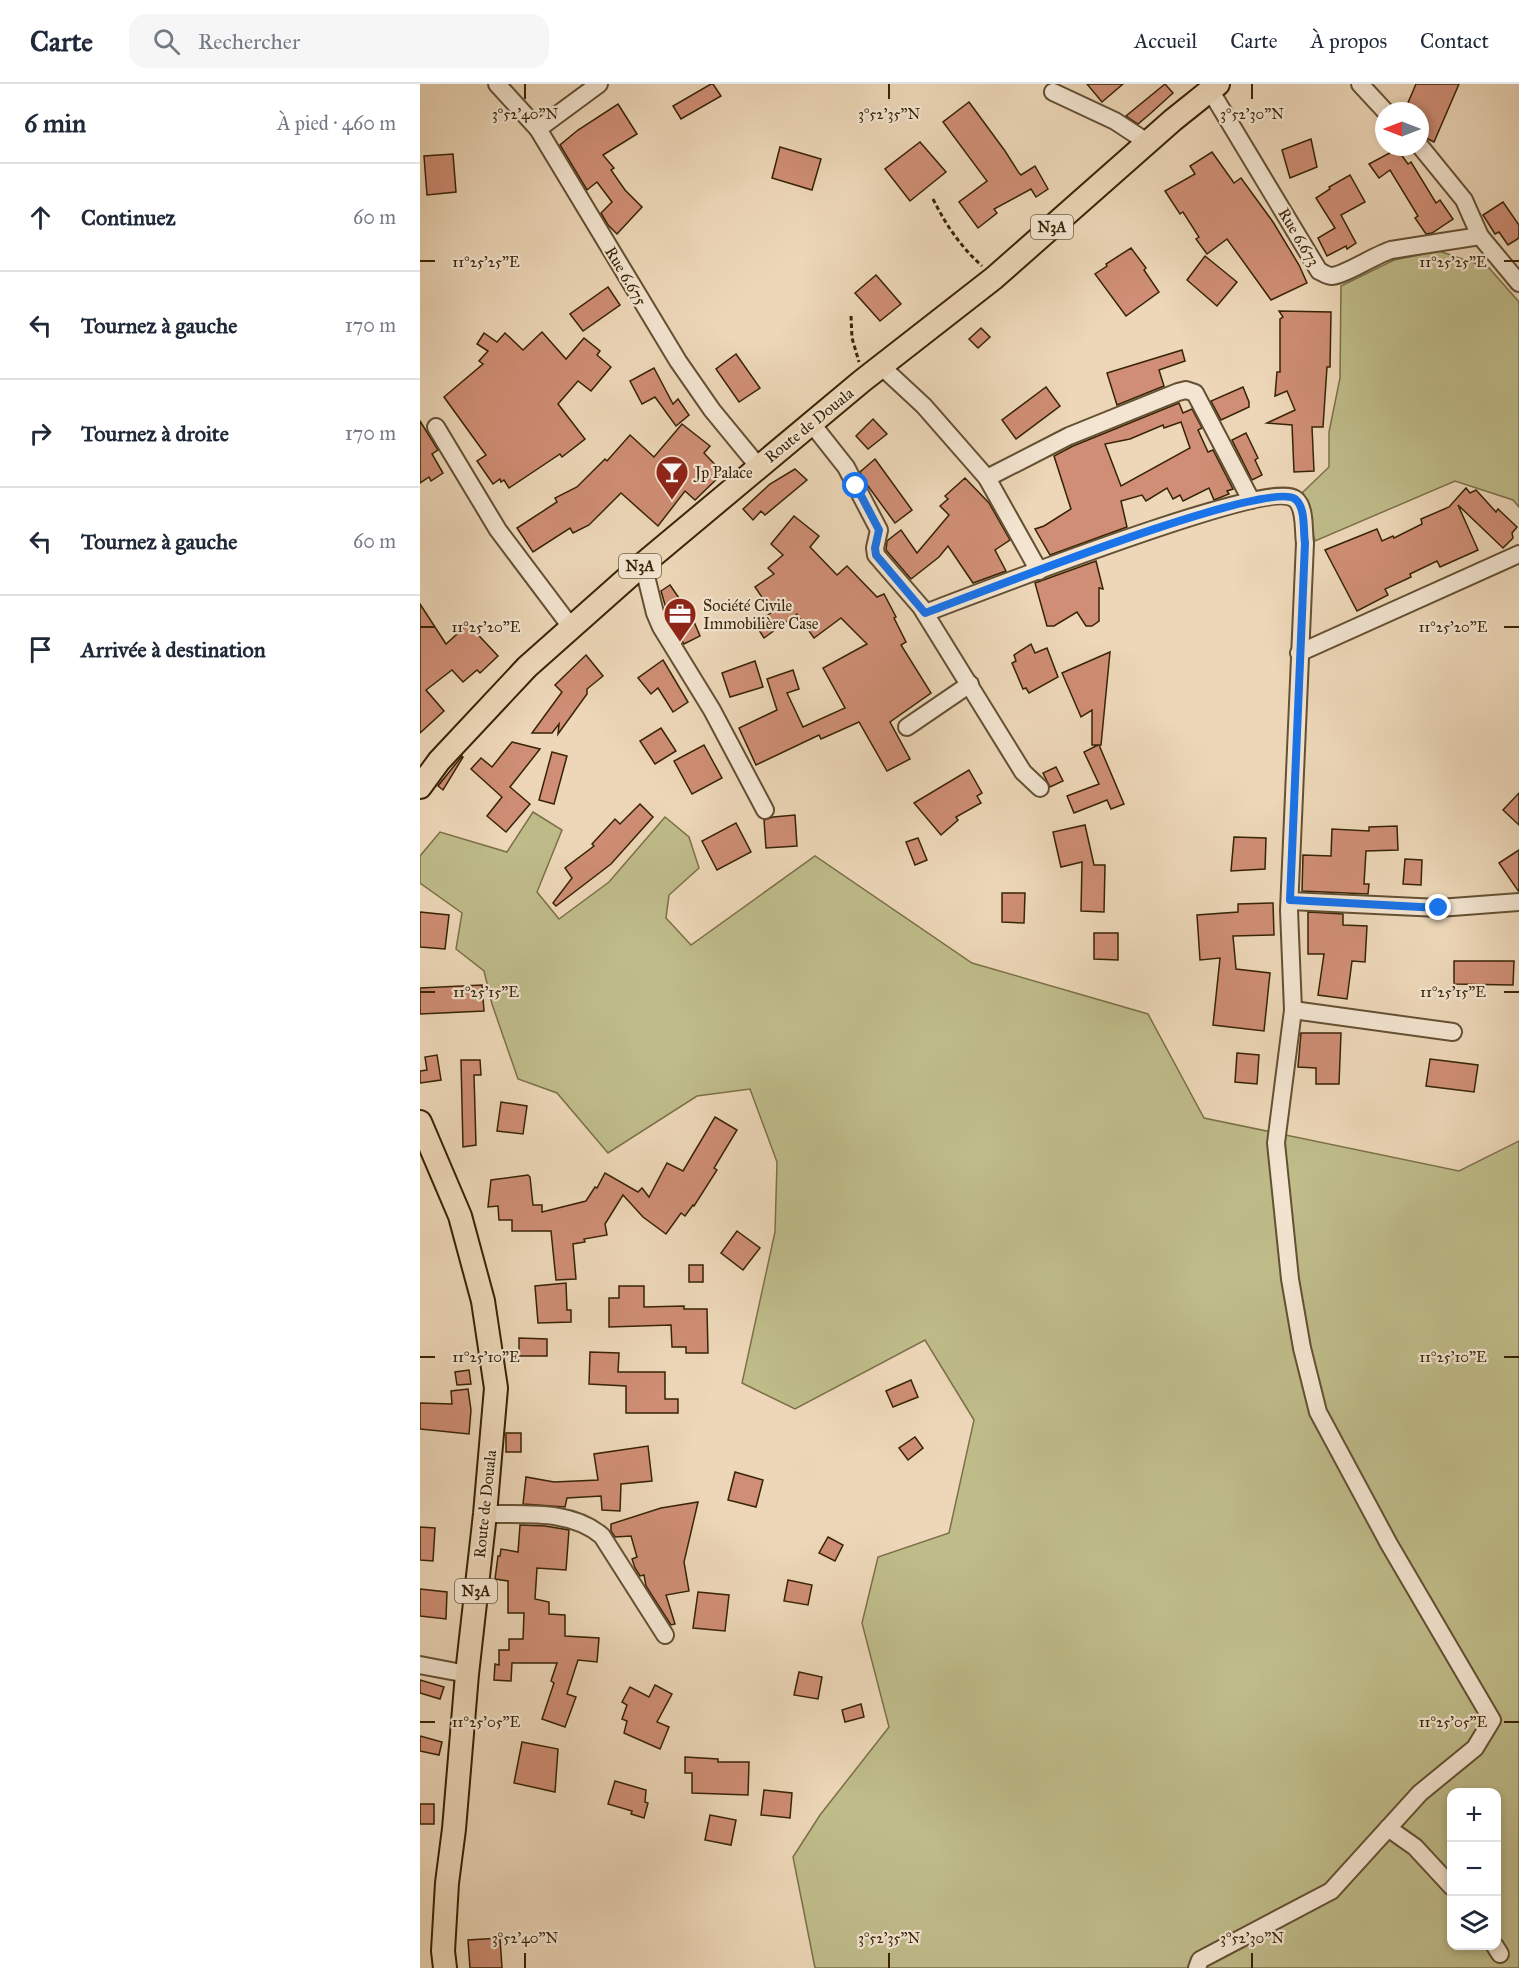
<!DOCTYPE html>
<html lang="fr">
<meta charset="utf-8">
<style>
body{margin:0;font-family:"IM FELL Great Primer",serif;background:#f6f6f7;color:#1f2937}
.controls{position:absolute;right:18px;bottom:18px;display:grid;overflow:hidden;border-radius:12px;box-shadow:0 3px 9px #0003}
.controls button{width:54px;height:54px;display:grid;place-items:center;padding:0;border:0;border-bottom:2px solid #e0e1e3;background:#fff;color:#1f2937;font:30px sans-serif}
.compass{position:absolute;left:955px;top:18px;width:54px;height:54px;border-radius:50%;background:#fff;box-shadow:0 3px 9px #0003;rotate:270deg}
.stop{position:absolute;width:18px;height:18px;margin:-14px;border:4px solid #1a73e8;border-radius:50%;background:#fff}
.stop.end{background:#1a73e8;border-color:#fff;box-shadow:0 2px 6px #0008}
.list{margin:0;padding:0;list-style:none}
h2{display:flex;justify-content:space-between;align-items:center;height:78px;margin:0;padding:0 24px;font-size:26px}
h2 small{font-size:20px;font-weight:400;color:#747a83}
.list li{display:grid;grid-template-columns:39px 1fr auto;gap:18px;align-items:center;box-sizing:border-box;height:108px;padding:0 24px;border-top:2px solid #e0e1e3}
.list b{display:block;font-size:22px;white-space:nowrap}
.list em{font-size:20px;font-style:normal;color:#747a83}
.icon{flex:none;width:33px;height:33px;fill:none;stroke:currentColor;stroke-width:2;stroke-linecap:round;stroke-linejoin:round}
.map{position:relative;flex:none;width:1099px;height:1884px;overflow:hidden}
header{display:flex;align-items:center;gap:36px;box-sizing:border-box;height:84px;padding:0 30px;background:#fff;border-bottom:2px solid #e0e1e3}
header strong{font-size:28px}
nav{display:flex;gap:33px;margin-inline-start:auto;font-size:21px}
.search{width:420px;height:54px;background:#f6f6f7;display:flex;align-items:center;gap:15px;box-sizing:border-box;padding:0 21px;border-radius:18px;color:#747a83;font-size:22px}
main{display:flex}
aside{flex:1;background:#fff}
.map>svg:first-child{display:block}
</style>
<header>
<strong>Carte</strong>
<div class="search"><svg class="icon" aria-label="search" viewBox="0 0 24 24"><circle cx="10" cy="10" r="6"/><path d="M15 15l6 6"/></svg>Rechercher</div>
<nav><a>Accueil</a><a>Carte</a><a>À propos</a><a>Contact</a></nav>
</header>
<main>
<aside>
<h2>6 min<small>À pied · 460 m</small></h2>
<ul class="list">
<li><svg class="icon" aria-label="ahead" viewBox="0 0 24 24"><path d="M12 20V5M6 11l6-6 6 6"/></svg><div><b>Continuez</b></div><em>60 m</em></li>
<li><svg class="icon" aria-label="left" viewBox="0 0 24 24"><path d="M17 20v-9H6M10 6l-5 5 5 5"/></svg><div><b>Tournez à gauche</b></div><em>170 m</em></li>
<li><svg class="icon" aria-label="right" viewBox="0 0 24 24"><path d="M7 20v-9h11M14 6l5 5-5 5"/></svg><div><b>Tournez à droite</b></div><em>170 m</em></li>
<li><svg class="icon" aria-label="left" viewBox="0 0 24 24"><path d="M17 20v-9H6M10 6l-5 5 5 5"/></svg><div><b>Tournez à gauche</b></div><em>60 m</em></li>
<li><svg class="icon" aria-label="arrive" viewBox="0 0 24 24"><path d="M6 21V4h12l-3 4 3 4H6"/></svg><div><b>Arrivée à destination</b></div></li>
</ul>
</aside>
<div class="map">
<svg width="1099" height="1884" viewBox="0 0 1099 1884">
<rect width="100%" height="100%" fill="#edd7b8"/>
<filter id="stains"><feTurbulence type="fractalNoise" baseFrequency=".00333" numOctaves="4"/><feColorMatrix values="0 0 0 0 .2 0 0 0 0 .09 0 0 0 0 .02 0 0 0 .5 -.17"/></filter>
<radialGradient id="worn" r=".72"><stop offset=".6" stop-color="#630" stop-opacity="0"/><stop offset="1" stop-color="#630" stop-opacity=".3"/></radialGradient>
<g fill="#bfbc8a" stroke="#7b7048" stroke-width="1.5" fill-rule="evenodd">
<polygon points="1019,167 1069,184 1099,218 1099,423 1093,416 1035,397 895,457 883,408 909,383 909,348 920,294 921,202 974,176"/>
<path d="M113,728L142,746L117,808L139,835L189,798L245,733L269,753L279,784L249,811L246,834L271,861L395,772L552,879L728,930L784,1034L1039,1087L1099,1057V1884H395L373,1773L400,1731L469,1643L442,1539L458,1473L529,1449L554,1336L505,1256L375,1325L322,1299L355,1148L357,1078L330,1005L277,1012L188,1069L137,1009L98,995L72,920L64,887L36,865L42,829L0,799V772L20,748L87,768ZM1032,1708H1076V1862H1032Z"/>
</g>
<g fill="#cf8e75" stroke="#372305" stroke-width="1.5" fill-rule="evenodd">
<polygon points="291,0 293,0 301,12 261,35 253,22"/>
<polygon points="667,0 703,0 682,18"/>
<polygon points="745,0 753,9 731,29 718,40 706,32"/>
<polygon points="996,0 1039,0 1014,58 1000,51 1000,27 990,27 992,23 987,21"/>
<polygon points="549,18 585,67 599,89 601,91 615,82 628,105 616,113 611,105 574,125 577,129 558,144 539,118 567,97 523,38"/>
<polygon points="198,20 217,50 183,71 194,84 191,86 205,106 222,123 197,150 188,141 181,129 192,118 177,98 167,106 140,61 158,46"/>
<polygon points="891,55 897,83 870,94 862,66"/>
<polygon points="500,58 526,88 490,117 465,85"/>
<polygon points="360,63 401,75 392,106 352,94"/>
<polygon points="977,65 988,80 991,78 1016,119 1020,116 1033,135 1012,149 1006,150 995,134 998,132 970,86 959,94 949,80"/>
<polygon points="792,68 814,99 821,94 853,138 879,181 887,199 851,216 807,155 787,170 776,155 779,153 763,128 760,130 745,107 775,90 770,82"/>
<polygon points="33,70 36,108 7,111 4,72"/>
<polygon points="930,91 945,118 921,131 936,159 927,165 926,162 907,172 898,154 915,144 896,114 910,105 909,103"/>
<polygon points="1083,118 1099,141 1099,154 1088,161 1079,148 1075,150 1063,131"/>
<polygon points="711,164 726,184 724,186 739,208 706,232 675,190 687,182 686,180"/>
<polygon points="785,172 817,198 797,222 767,196"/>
<polygon points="456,191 481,220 460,237 435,209"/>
<polygon points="188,203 200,221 163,247 150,230"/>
<polygon points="859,227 911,228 910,283 907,283 903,343 892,343 894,387 874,388 872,341 847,339 875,326 867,307 855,312 857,288 860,288 860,235 863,233"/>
<polygon points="561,244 570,253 558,264 549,255"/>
<polygon points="122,248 146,275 164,254 180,267 177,271 191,283 171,307 158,297 138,320 165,355 142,373 140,370 89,404 84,396 81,398 80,395 73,400 57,377 66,371 24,313 63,280 59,277 68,267 57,260 64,249 77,258 85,249 103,266"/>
<polygon points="762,266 765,277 739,286 744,302 697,321 687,289"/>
<polygon points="316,270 340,304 319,318 296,285"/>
<polygon points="234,284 253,320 258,315 269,331 256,342 235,313 222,320 210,297"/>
<polygon points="626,303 640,322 596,355 582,336"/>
<polygon points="823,303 829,318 829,323 801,336 791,317"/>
<path d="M759,319L763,329L772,325L782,344L778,346L788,368L793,366L813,405L807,407L809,410L794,416L789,404L763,417L760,411L753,415L747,404L726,417L722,411L701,417L707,443L630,471L615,445L624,442L651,425L634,372L653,362ZM761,338L770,364L701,402L685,360L710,355L743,341L744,344Z"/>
<polygon points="453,335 467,350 448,365 436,352"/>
<polygon points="0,337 18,366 12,370 23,389 11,397 9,393 0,399"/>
<polygon points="262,340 290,362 284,369 303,389 275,416 265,407 238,442 201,409 169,441 153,449 150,444 113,468 97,444 137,418 135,414 157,403 185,375 187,377 210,351 234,373"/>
<polygon points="826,349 838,374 835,376 842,391 832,396 812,356"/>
<polygon points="455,375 492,426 475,439 448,402 440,388"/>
<polygon points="375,385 387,396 345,431 341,427 333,436 323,425 350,400"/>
<polygon points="545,394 569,419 590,456 575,466 586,487 553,499 528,462 519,473 491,495 466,466 467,457 481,446 497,469 529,431 520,422 528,415 525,412"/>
<polygon points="1046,404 1050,409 1056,406 1076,428 1078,425 1097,443 1092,449 1093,454 1083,464 1038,421 1058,466 1020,483 1017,477 990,490 991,493 965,505 968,511 937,527 905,466 957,445 962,457 973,452 974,454 1002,440 1001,435 1029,423"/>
<polygon points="374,432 399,452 390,463 417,491 427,482 457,513 464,510 476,533 474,534 486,558 481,561 511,609 470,638 490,675 467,687 439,638 401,655 399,651 336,681 319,644 357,626 347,595 373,586 379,605 367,609 383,643 425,624 403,584 447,560 421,534 394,554 377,530 344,554 335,540 352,528 335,503 354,490 348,484 363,471 351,460"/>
<polygon points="676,477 683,505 679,504 679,537 672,542 666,542 657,528 634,542 627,542 615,499"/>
<polygon points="250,501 272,533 280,552 264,560 250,538 241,507"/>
<polygon points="0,520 26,560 48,540 78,572 60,589 57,586 43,598 32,586 6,606 24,627 0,649"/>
<polygon points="611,560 615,569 627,564 638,593 609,609 606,604 603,605 592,579 596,577 594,571"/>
<polygon points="690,568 681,661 679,661 704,720 691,725 687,716 654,729 647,712 679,700 664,668 678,661 672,661 672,626 661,633 642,589"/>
<polygon points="166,571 183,592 167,605 167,610 138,650 139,640 132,649 112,649 142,608 135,601"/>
<polygon points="243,576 268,618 253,628 238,604 231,610 218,594"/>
<polygon points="335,577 343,603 310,613 302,589"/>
<polygon points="241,644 256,667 235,680 220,657"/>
<polygon points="92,658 120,665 90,703 110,720 86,748 67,732 82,713 51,685 61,674 72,683"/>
<polygon points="284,661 302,694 272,710 254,677"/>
<polygon points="132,668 147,672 134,720 119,716"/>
<polygon points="42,672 43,673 23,706 18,702"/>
<polygon points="636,683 643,697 630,703 623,689"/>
<polygon points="549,686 562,709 557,712 561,719 536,733 538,736 521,751 494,719"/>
<polygon points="1099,709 1099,741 1083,726"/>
<polygon points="220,720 233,733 191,780 136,822 133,819 152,794 145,784 174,762 172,760 195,735 200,740"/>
<polygon points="375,731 377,762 346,764 344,736 353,733"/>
<polygon points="316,739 331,768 297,786 282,757"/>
<polygon points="665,741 674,781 685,781 684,828 661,827 662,778 641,783 633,748"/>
<polygon points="977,742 978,766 946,767 944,800 949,800 948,810 882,807 883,771 911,772 912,745 949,747 949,743"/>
<polygon points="814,753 846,754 845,785 811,787"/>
<polygon points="498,754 507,776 495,781 486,758"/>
<polygon points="1099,766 1099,808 1079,779"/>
<polygon points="985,775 1002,776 1001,801 983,800"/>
<polygon points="582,809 605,809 604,839 582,838"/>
<polygon points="853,819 854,851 813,852 816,885 850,889 844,947 793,941 800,874 780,876 777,831 818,828 818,820"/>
<polygon points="0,828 29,831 25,865 0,863"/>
<polygon points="888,828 923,830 923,841 947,842 945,878 932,877 927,915 898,911 904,870 888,870"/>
<polygon points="674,849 698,849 698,876 674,875"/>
<polygon points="1034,877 1094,877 1093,901 1034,900"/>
<polygon points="62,901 64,927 0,930 0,904"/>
<polygon points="881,949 921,949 919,1000 896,1000 896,984 878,983"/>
<polygon points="817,969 839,971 837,1000 815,998"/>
<polygon points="17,971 21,996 0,999 0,987 7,986 5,973"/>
<polygon points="1010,975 1058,981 1054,1008 1006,1002"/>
<polygon points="41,976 60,976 61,991 54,991 56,1061 43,1063"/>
<polygon points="81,1018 107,1022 103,1050 77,1047"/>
<polygon points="295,1033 317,1046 294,1084 297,1086 274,1122 273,1121 265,1132 261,1129 246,1150 223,1133 203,1111 185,1140 187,1151 164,1155 165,1158 153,1160 156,1195 136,1196 131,1147 92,1147 92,1136 79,1136 78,1122 68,1123 71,1096 108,1091 110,1093 113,1121 122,1121 122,1128 166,1117 175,1103 177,1104 185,1089 218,1108 222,1104 229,1113 247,1079 263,1087"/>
<polygon points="317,1147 340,1164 323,1186 301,1169"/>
<rect x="269" y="1181" width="14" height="17"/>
<polygon points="146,1199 147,1226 151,1226 151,1238 118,1239 115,1202"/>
<polygon points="199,1202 224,1202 224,1223 264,1222 264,1225 287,1225 288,1269 266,1269 266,1263 252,1263 251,1241 189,1243 189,1214 199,1214"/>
<polygon points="99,1254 127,1255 127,1272 99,1272"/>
<polygon points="170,1268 199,1269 198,1288 245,1288 245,1315 258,1315 258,1329 206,1329 206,1302 169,1300"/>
<polygon points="49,1286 51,1300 37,1301 35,1288"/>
<polygon points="491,1296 498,1313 473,1323 466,1307"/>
<polygon points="48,1305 51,1326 49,1350 0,1345 0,1319 32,1320 31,1307"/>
<rect x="86" y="1349" width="15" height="19"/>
<polygon points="495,1353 503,1364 488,1376 479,1364"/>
<polygon points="228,1362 232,1397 201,1400 200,1427 182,1426 181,1412 147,1414 145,1423 103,1420 106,1393 134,1398 178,1396 174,1370"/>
<polygon points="315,1388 343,1396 336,1423 308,1416"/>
<polygon points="278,1418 264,1478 269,1507 246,1511 255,1540 251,1541 226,1502 224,1491 220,1492 215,1484 212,1475 217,1473 211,1452 195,1453 191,1447 191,1440 241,1424"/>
<polygon points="100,1441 125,1442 149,1446 146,1486 117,1484 115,1515 129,1518 129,1530 145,1531 145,1552 179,1554 177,1578 158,1576 147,1610 156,1613 145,1643 122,1635 134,1599 131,1597 137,1579 92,1579 91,1597 74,1596 75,1580 79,1581 79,1566 89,1566 89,1555 103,1555 104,1529 88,1529 88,1497 75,1495 78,1472 80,1472 81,1465 98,1468"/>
<polygon points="0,1443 15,1444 13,1477 0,1476"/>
<polygon points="408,1453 423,1461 415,1477 399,1469"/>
<polygon points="368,1496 392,1501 388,1521 364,1517"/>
<polygon points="0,1505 27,1508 26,1535 0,1532"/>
<polygon points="278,1508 309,1511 305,1547 273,1544"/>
<polygon points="379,1588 402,1593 398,1615 374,1611"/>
<polygon points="0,1596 24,1603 20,1615 0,1609"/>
<polygon points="235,1601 252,1610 237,1638 249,1643 240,1665 204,1649 207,1637 202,1635 207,1621 202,1618 210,1603 229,1613"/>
<polygon points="441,1620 444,1633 425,1638 422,1626"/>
<polygon points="0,1652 22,1658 19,1671 0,1667"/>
<polygon points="102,1658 138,1665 135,1708 94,1699"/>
<polygon points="265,1673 298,1675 298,1678 329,1678 328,1711 272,1709 272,1689 265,1689"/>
<polygon points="195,1697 226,1706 225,1718 228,1719 224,1734 211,1730 212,1727 188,1720"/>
<polygon points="344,1706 372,1709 370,1734 341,1731"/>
<rect x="0" y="1720" width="14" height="20"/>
<polygon points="290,1731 316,1736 311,1761 285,1756"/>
<polygon points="80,1854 82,1884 50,1884 48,1856"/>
</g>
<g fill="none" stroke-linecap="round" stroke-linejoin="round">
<g stroke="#645032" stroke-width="20">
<g id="minor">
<polyline points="77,0 118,45 258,277 292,326 338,382"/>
<polyline points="940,0 965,27"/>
<path d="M790,6L899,187C904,189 907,192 912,192C925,191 955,171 971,166L1060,152L1044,116L1000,62"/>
<polyline points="633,8 695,37 727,58"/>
<polyline points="118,45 179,0"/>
<polyline points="1060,152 1099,199"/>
<polyline points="462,283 504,322 567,394 619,487"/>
<polyline points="392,340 426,383 459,446 455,464 456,471 501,523 603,688 620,704"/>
<polyline points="16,343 78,446 151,543"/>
<polyline points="567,394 649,352 758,308 766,306 775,309 831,416"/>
<polyline points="223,480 235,529 241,543 292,626 345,726"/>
<path d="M505,529C552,512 847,394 875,415C886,423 883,447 885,459L869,826L873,926L856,1059L870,1195L882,1264L898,1328L969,1460L1072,1636L1055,1664L1000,1709L911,1807L780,1876L777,1884"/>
<polyline points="879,569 1099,470"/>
<polyline points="487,643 550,600"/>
<polyline points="870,817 1019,824 1099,818"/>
<polyline points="873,926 1033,948"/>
<path d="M65,1430C104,1431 151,1425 182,1452L245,1551"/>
<polyline points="0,1581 47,1590"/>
<polyline points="968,1744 995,1763 1032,1803"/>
<polyline points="1075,1862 1080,1870"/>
</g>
</g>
<g stroke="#372305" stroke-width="26">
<g id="highway">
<polyline points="0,703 19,677 107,583 223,480 442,297 574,194 753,36 798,0"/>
<polyline points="0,1038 40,1132 63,1217 76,1304 65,1430 47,1590 34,1745 27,1799 23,1867 25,1884"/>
</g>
</g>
<g stroke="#372305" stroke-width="3" stroke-dasharray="4.5 3" stroke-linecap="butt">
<path d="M513,115C526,141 540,162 562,182"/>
<polyline points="431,232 432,254 439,278"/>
</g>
<use href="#minor" stroke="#f3e5d1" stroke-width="16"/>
<use href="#highway" stroke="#edd7b8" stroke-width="22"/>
</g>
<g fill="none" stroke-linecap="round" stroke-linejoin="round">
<path stroke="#1a73e8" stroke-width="8" d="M436,402L459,446L455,464L456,471L505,529C552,512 847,394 875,415C886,423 883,447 885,459L870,816L1019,824"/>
</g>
<path fill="none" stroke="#372305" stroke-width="2" d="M105,0V15M469,0V15M832,0V15M0,177H15M1084,177H1099M0,543H15M1084,543H1099M0,908H15M1084,908H1099M0,1273H15M1084,1273H1099M0,1638H15M1084,1638H1099M105,1869V1884M469,1869V1884M832,1869V1884"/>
<defs>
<g id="bar-pin" transform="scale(1.725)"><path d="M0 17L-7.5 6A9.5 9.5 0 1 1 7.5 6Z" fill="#8f2418" stroke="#f3e5d1"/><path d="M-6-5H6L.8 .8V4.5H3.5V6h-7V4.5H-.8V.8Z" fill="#fff"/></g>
<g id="office-pin" transform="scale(1.725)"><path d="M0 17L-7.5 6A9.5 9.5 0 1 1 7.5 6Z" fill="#8f2418" stroke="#f3e5d1"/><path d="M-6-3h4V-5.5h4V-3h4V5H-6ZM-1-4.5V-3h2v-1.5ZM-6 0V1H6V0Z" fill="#fff"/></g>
</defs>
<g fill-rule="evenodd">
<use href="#bar-pin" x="252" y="388"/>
<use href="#office-pin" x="260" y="530"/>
</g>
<g text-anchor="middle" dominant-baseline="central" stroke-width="4.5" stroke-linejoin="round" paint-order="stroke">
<g fill="#f3e5d1" stroke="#6f5d42" stroke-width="1.5">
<rect x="611" y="131" width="42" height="24" rx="4.5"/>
<rect x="199" y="470" width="42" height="24" rx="4.5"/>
<rect x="35" y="1495" width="42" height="24" rx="4.5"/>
</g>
<g font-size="15" font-weight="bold" fill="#372305">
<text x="632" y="143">N3A</text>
<text x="220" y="482">N3A</text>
<text x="56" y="1507">N3A</text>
</g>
<g font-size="16" fill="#372305" stroke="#f3e5d1">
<text transform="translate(879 153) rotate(59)">Rue 6.673</text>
<text transform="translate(206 192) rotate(59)">Rue 6.675</text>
<text transform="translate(389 341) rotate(-39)">Route de Douala</text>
<text transform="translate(65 1420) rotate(-84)">Route de Douala</text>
</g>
<g font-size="16" fill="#372305" stroke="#f3e5d1" text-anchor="start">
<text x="275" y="388">Jp Palace</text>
<text x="283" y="521">Société Civile<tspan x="283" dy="18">Immobilière Case</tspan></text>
</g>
</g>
<g font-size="15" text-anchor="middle" fill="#372305" stroke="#f3e5d1" stroke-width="4.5" stroke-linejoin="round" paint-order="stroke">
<text x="105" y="35">3°52'40"N</text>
<text x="469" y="35">3°52'35"N</text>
<text x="832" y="35">3°52'30"N</text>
<text x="1033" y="183">11°25'25"E</text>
<text x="66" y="183">11°25'25"E</text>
<text x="1033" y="548">11°25'20"E</text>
<text x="66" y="548">11°25'20"E</text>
<text x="66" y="913">11°25'15"E</text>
<text x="1033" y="913">11°25'15"E</text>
<text x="1033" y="1278">11°25'10"E</text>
<text x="66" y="1278">11°25'10"E</text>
<text x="1033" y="1643">11°25'05"E</text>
<text x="66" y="1643">11°25'05"E</text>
<text x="105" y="1859">3°52'40"N</text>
<text x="469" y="1859">3°52'35"N</text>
<text x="832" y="1859">3°52'30"N</text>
</g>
<rect width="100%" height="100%" filter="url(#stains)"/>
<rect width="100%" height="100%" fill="url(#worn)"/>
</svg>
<div class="controls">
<button>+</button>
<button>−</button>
<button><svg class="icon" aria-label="layers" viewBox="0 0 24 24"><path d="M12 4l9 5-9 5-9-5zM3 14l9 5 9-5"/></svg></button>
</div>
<svg class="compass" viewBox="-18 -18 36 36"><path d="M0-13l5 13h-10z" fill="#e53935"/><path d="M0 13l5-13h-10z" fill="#747a83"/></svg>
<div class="stop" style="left:436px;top:402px"></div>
<div class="stop end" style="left:1019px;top:824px"></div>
</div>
</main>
